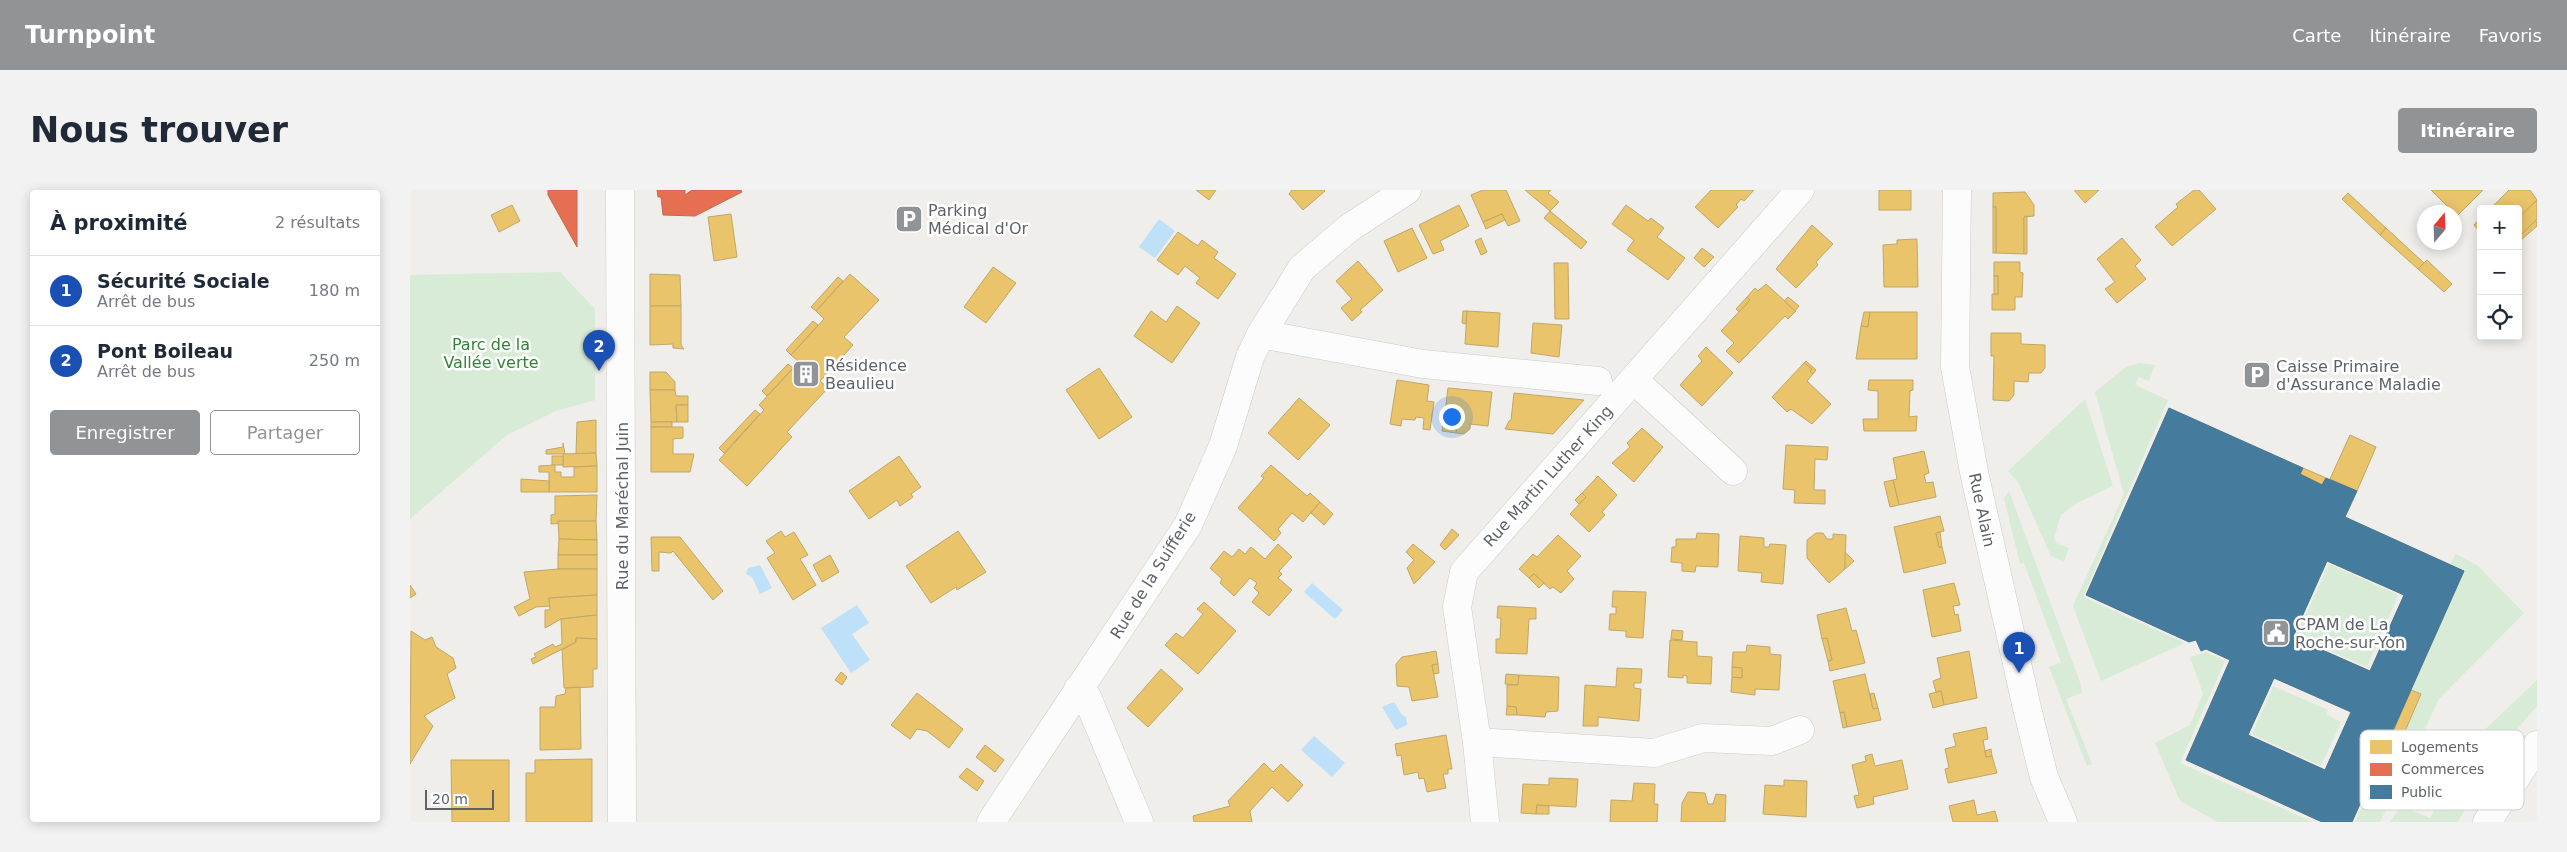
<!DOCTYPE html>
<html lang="fr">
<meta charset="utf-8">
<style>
body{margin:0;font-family:"DejaVu Sans",sans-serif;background:#f2f2f3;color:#1f2937}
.controls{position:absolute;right:15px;top:15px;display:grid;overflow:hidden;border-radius:5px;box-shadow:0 2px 12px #0003}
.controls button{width:45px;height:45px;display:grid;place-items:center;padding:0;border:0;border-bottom:1px solid #e0e1e3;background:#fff;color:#1f2937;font:25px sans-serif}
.compass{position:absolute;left:2007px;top:15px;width:45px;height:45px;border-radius:50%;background:#fff;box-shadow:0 2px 12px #0003;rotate:19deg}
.scale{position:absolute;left:15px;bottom:12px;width:69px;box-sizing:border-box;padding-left:5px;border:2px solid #5f6368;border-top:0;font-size:14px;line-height:18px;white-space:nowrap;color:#5f6368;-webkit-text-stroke:4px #fff;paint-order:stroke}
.you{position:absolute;left:1041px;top:226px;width:18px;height:18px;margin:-12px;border:4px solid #fff;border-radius:50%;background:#1a73e8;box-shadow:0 0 0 8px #1a73e833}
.badge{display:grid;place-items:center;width:32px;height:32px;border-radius:50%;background:#919496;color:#fff;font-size:16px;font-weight:700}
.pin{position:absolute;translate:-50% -41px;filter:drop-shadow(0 1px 2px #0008)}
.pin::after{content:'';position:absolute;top:26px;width:18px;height:15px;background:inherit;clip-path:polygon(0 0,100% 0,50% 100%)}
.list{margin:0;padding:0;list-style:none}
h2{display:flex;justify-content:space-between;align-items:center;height:65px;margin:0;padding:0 20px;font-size:21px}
h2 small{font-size:16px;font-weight:400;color:#747a83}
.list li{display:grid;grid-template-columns:32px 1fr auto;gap:15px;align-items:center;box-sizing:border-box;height:70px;padding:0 20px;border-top:1px solid #e0e1e3}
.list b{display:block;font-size:19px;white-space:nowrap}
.list p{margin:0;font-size:16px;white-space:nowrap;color:#747a83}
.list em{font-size:16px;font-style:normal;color:#747a83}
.actions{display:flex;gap:10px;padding:15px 20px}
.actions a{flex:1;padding:11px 0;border:1px solid #919496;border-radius:5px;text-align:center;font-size:18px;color:#919496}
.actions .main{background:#919496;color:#fff}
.icon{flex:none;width:28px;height:28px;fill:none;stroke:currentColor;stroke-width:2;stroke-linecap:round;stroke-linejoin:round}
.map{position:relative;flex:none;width:2127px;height:632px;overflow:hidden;border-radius:5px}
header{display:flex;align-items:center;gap:30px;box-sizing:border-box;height:70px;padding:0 25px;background:#919496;color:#fff}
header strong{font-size:24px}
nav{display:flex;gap:28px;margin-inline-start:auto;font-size:18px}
.intro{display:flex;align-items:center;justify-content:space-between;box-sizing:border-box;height:120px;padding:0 30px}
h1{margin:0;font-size:35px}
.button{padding:12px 22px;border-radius:5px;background:#919496;color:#fff;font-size:18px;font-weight:700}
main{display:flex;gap:30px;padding:0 30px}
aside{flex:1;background:#fff;border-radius:5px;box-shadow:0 2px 12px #0003}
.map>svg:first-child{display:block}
</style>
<header>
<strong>Turnpoint</strong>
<nav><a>Carte</a><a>Itinéraire</a><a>Favoris</a></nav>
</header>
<div class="intro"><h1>Nous trouver</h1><a class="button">Itinéraire</a></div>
<main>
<aside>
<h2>À proximité<small>2 résultats</small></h2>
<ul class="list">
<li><span class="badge" style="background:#1a4fb4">1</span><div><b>Sécurité Sociale</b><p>Arrêt de bus</p></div><em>180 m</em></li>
<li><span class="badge" style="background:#1a4fb4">2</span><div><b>Pont Boileau</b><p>Arrêt de bus</p></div><em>250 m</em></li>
</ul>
<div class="actions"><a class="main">Enregistrer</a><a>Partager</a></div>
</aside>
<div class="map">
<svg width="2127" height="632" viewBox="0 0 2127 632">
<rect width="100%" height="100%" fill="#efeeea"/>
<g fill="#d8ebd6">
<polygon points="150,82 185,119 185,210 146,221 97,245 0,329 0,85"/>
<polygon points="1729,173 1745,175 1739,191 1729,187 1725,195 1758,210 1673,407 1775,453 1691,491 1663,416 1714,304 1685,202 1716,177"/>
<polygon points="1675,209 1703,296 1667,313 1651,325 1644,348 1646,353 1659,358 1654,372 1641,366 1608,292 1598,281"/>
<polygon points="1599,301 1671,495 1672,503 1656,509 1682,574 1677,576 1639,477 1651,472 1614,373 1610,374 1594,308"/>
<polygon points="2046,364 2067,375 2114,423 2028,510 2008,555 1993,546 2011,505 2001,500 2054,381 2040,374"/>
<polygon points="1919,374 1988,405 1957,477 1886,446"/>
<polygon points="1796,462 1815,471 1770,573 1903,632 1808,632 1770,611 1745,553 1780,535 1793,504 1780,467"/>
<polygon points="2127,490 2127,516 2089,560 2048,632 1980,632 1991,616 2020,628 2062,552"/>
<polygon points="1863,496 1918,520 1917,525 1931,532 1911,576 1842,544"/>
<polygon points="1980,556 2003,565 1970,632 1945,632"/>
</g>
<g fill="#bfe0f9">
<polygon points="749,29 765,41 745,68 729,57"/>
<polygon points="350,375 362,398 350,404 342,387 336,384 338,378"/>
<polygon points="902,393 933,420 925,429 894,402"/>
<polygon points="447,415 459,433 442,444 460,470 441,483 411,438"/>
<polygon points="984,512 992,525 996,527 997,535 986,540 972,517"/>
<polygon points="904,546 935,573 922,587 891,560"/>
</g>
<g fill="#e9c46a" stroke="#c0a769">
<polygon points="786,0 806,0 799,10"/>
<polygon points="882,0 914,0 915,1 893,20 879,4"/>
<polygon points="1073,0 1096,0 1110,31 1098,36 1092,24 1073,32 1061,5"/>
<polygon points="1115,0 1141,0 1138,3 1149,12 1140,21"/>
<polygon points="1301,0 1344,0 1334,11 1331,9 1326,15 1328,17 1308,38 1285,17"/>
<rect x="1469" y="0" width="32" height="20"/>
<polygon points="1664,0 1689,0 1675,13"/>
<polygon points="1784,0 1789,0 1806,19 1762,56 1745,37 1768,17 1766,14"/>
<polygon points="2021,0 2073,0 2047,26"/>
<polygon points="2099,0 2120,0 2127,10 2109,27 2108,19 2080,19"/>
<polygon points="1615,2 1624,15 1624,26 1614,27 1614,64 1586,63 1586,17 1583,17 1583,3"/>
<polygon points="1938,3 1976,38 1970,45 1932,9"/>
<polygon points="2127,10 2127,29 2108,48 2108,28"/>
<polygon points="102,15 110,31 89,42 81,25"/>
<polygon points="1049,15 1059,36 1030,51 1034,60 1023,64 1009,35"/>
<polygon points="1216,15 1238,31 1241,28 1254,38 1247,47 1275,68 1258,90 1217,60 1224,50 1202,34"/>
<rect x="1583" y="17" width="3" height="46"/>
<polygon points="1140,21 1177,52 1171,59 1134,28"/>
<polygon points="321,24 327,67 304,71 298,27"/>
<polygon points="1092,24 1095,30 1076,39 1073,32"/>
<polygon points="1617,26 1617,64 1614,64 1614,27"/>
<polygon points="2071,28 2071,43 2064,35"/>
<polygon points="2126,30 2127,36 2111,50 2109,47"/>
<polygon points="1402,35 1423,54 1406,72 1408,75 1386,98 1366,79"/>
<polygon points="1002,38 1017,68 988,82 974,51"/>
<polygon points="1976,38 2014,73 2008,79 1970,45"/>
<polygon points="768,42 788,56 792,50 808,62 804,68 826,84 808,109 786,93 790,88 775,76 768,85 747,70"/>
<polygon points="1071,48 1077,62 1071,65 1065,51"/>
<polygon points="1712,48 1731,70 1725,76 1736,89 1707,113 1695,99 1705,92 1687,69"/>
<polygon points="1507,49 1508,97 1474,97 1473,55 1487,54 1487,50"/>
<polygon points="1292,58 1304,67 1294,77 1284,68"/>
<polygon points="2017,70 2042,94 2034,102 2008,79"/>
<polygon points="948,71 973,100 950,120 952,122 942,131 931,118 942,109 926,91"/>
<polygon points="1584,72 1610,72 1610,82 1613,83 1612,107 1605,107 1605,120 1582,120 1582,104 1588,104 1588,86 1584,86"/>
<polygon points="1144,73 1158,73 1159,129 1145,129"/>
<polygon points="583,77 606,93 576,133 554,117"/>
<polygon points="240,84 270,85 271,116 240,116"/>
<polygon points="440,84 469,110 434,147 443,155 410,191 418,198 377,242 382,247 337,296 309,270 354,220 349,215 389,172 381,165 414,129 406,121"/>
<rect x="1584" y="86" width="4" height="18"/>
<polygon points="428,87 433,91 406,121 401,117"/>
<polygon points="1356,94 1386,121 1378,129 1375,126 1329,173 1316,161 1324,153 1311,141 1340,110 1337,107 1345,98 1348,101"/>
<polygon points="1337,107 1340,110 1329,122 1326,119"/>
<polygon points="1378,107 1389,116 1385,121 1374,111"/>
<polygon points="240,116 271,116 271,155 274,159 263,158 263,154 240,155"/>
<polygon points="767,116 790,133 762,173 724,146 741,121 756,132"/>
<polygon points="1053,121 1057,121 1056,134 1052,133"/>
<polygon points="1057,121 1090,123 1088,157 1055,154"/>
<polygon points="1454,122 1460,122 1458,137 1451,136"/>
<polygon points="1460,122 1507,122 1507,169 1446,169 1451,136 1458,137"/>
<polygon points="403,131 408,135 381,165 376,160"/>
<polygon points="1123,133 1152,135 1149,167 1121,163"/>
<polygon points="1581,143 1611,143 1611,154 1635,155 1635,178 1631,183 1619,183 1618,192 1604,191 1604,205 1599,211 1583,210 1584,166 1581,166"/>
<polygon points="1296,157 1323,183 1292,216 1270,195 1292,171 1288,166"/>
<polygon points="1396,171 1406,180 1403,184 1400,181 1402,179 1394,173"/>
<polygon points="1394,173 1402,179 1400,181 1403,184 1397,191 1421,214 1402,234 1381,219 1377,222 1362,207"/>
<polygon points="378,174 383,178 357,206 352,201"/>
<polygon points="689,178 722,227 689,249 656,200"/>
<polygon points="240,182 256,182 265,192 265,200 240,200"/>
<polygon points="987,190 1019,195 1017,211 1024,212 1020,240 1013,239 1014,228 1006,227 1005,230 992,229 991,236 980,234"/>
<polygon points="1459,190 1503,190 1503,200 1500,201 1499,227 1507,226 1506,241 1454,241 1453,229 1468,229 1468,201 1458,200"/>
<polygon points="1038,198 1082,202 1078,236 1060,234 1060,239 1054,244 1046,243 1047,233 1034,231"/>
<polygon points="240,200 265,200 266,206 278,206 278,215 266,215 267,232 241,232"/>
<polygon points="1104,203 1174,210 1143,244 1095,239 1099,231 1101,230"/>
<polygon points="889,208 920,235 888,270 858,243"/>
<polygon points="266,215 278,215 278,232 267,232"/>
<polygon points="345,220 350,224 314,263 309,258"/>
<polygon points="186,230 186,263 166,264 167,232"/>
<polygon points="1034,231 1047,233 1046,243 1032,241"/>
<rect x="241" y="232" width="21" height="5"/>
<polygon points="241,237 273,237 273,248 263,249 263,264 284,264 280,282 241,282"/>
<polygon points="1232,238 1253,257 1224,292 1202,273 1220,257 1217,253"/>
<polygon points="1940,245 1966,257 1947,301 1920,289"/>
<polygon points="153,253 155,264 136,264 136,260 153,257"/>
<polygon points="1376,255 1418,257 1417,270 1405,269 1404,300 1415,300 1415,314 1384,313 1385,300 1373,299"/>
<polygon points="1514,261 1519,283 1514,285 1516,293 1523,292 1526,307 1489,315 1483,290 1487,289 1483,268"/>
<polygon points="186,263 187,276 153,277 153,264"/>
<rect x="142" y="266" width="11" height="9"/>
<polygon points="489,266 511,297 501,304 503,307 490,316 487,310 459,329 439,301"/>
<polygon points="145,275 145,282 151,282 151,287 164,287 164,277 187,276 187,302 139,302 139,282 129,282 129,276"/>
<polygon points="861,275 897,306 900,303 910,312 893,332 882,323 868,339 871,343 864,351 828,318 854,288 851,286"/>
<polygon points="1893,278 1916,288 1912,295 1890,284"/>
<polygon points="1188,286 1207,305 1192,322 1195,325 1179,342 1160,324 1176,307 1172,303"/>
<polygon points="111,289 139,291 139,302 111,302"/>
<polygon points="1483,290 1489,315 1480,317 1474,292"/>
<polygon points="1172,303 1176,307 1169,314 1165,310"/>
<polygon points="187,305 186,331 141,334 141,325 145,324 145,306"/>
<polygon points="910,312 923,324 914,335 901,323"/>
<polygon points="1530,326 1534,341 1526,343 1529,357 1532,357 1536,373 1494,383 1484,337"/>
<polygon points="148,331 186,331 187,350 149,349"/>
<polygon points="1042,339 1049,345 1035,360 1030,355"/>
<polygon points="371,341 375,347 384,342 398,365 390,369 406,395 383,410 357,368 365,363 356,351"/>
<polygon points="548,341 576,382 547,400 546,397 521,413 496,376"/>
<polygon points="1530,342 1532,357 1529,357 1526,343"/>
<polygon points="1287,343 1309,344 1308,377 1286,376 1285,382 1272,381 1272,373 1261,372 1262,357 1266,357 1266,349 1286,349"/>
<polygon points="1406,343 1413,343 1417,349 1423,349 1423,344 1436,345 1435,379 1419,393 1397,368 1397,350"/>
<polygon points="1148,345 1171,366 1157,381 1164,389 1151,403 1143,397 1140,399 1124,384 1119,388 1109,379 1123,364 1127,367"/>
<polygon points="1330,346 1354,348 1354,357 1359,357 1360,354 1376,355 1373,394 1351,392 1352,383 1328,381"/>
<polygon points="241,347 270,347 313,401 303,410 263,361 261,363 249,362 249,381 242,381"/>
<polygon points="149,349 187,350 187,365 148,365"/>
<polygon points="868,354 882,367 869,381 872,384 868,388 882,400 859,426 842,412 849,403 844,398 847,393 840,388 824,406 810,393 812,389 800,378 814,361 822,367 829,359 835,364 841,357 855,369"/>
<polygon points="1003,354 1025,372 1004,394 997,378 1004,370 996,362"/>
<polygon points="1435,362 1444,371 1435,379"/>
<rect x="148" y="365" width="39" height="14"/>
<polygon points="420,365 429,382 412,392 403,375"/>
<polygon points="148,379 187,379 187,405 139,408 140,416 126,417 109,426 104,417 120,409 114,382"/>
<polygon points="1124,384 1134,393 1129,398 1119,388"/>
<polygon points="1544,393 1550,415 1543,416 1545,425 1548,424 1551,441 1522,447 1513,400"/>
<polygon points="0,395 6,404 0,408"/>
<polygon points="1203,401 1236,402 1233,448 1216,447 1216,441 1199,440 1200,424 1206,424 1206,417 1202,417"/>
<polygon points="187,405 187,425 151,429 135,438 135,420 140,420 139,408"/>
<polygon points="794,412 826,441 788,484 755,455 766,443 773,448 793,424 787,419"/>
<polygon points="1088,416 1126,418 1126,429 1119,429 1117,464 1086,463 1086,449 1090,449 1091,428 1087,428"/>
<polygon points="1436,418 1442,441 1446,440 1455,473 1420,481 1418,471 1422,470 1417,448 1412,449 1407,425"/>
<polygon points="187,425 187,449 166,448 166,452 123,474 121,469 126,467 124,464 143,454 145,457 152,454 151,429"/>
<polygon points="1262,440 1273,441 1272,450 1261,449"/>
<polygon points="1,441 15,450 22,447 26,457 43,468 46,478 37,484 45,508 14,526 23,536 0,574"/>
<polygon points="166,448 187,449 187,479 183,479 183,497 154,498 152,460 166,452"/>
<polygon points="1417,448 1422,470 1418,471 1412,449"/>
<polygon points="1260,450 1287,452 1287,466 1302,467 1301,494 1277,493 1277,486 1273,485 1273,488 1258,487"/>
<polygon points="1337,455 1360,457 1360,464 1371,465 1369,500 1345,499 1345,505 1321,502 1322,487 1332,488 1332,478 1322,477 1323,462 1336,462"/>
<polygon points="1026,461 1028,474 1022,475 1028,507 1002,511 999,497 987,496 986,474 992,467"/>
<polygon points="1559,461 1567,508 1534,515 1531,501 1526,502 1523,491 1531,488 1527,468"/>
<polygon points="1028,474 1029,483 1024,484 1022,475"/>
<polygon points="1322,477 1332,478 1332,488 1322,487"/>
<polygon points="1207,478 1232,479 1231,493 1224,493 1224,498 1231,499 1229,531 1188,527 1188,536 1173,536 1175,495 1206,497"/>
<polygon points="751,479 773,499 738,537 717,518"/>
<polygon points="431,482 437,487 432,495 425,490"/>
<polygon points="1096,484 1109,485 1108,495 1095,494"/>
<polygon points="1455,484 1463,519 1468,518 1471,530 1437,537 1434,522 1430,523 1423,491"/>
<polygon points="1109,485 1149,487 1148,521 1136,522 1135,527 1107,525 1106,517 1097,516 1097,495 1108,495"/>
<polygon points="170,497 171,559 130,560 130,517 145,517 146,506 155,504 156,498"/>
<polygon points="2001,500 2011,504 1993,546 1983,542"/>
<polygon points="1531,501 1534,515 1523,518 1519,504"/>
<polygon points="507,503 553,539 539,558 517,541 507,539 500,549 481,535"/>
<polygon points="1464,503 1468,518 1463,519 1460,504"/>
<polygon points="1097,516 1106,517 1107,525 1096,525"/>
<polygon points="1434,522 1437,537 1433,538 1430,523"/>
<polygon points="1576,537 1578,549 1573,550 1575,561 1576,567 1582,566 1587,583 1538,593 1535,579 1539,578 1535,559 1546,556 1543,544"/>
<polygon points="1036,545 1042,579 1038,579 1038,584 1033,584 1036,598 1017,602 1014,588 1009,589 1008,582 994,585 991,565 987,566 985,554"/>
<polygon points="575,555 594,570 585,582 566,567"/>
<polygon points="1581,559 1582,566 1576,567 1575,561"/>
<polygon points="1462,564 1465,576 1492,570 1498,599 1463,607 1464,614 1447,618 1444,606 1449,605 1442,575 1456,571 1455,566"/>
<polygon points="182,569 182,632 116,632 116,583 125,583 125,570"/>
<polygon points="41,570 99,570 99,632 42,632"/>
<polygon points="854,573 863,582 871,574 893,595 878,612 862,597 840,621 842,632 784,632 783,626 820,616 818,611"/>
<polygon points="557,578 574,591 567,601 549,587"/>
<polygon points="1139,588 1168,589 1166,617 1127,615 1126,624 1111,623 1113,594 1139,595"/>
<polygon points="1374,590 1397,591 1396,627 1353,624 1355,595 1374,596"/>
<polygon points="1224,593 1245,594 1244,614 1248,614 1247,632 1200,632 1201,610 1222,611"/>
<polygon points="1278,602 1295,603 1298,614 1303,614 1306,604 1316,605 1315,632 1271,632 1272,613"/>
<polygon points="1564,610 1567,625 1585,621 1588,632 1543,632 1539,616"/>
<polygon points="1127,615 1139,616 1139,624 1126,624"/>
</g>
<g fill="#e76f51" stroke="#be6b58">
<polygon points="138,0 167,0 167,57 138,5"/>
<polygon points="247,0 275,0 275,5 282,0 331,0 332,2 285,26 253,25 251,7 248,7"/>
</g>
<path fill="#457b9d" stroke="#4d748d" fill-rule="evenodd" d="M1759,218L1893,278L1890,284L1912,295L1916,288L1947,301L1935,327L2054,381L1942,632H1912L1776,570L1820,470L1796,459L1791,461L1786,450L1779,452L1676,405ZM1917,371L1994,405L1960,481L1883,447ZM1864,488L1941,522L1915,580L1838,545Z"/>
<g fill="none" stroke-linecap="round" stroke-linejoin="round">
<g stroke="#cbcccc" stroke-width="29">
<g id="minor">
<polyline points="1547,0 1545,177 1564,282 1617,518 1634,587 1653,632"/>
<polyline points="851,144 1013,174 1188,191"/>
<polyline points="1224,190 1323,281"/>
<polyline points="668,499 677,507 729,632"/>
<polyline points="1067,552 1244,563 1293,548 1362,551 1390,540"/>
<polyline points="581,632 778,335 813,256 840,167 851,144 892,78 939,38 997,0"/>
<polyline points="1075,632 1067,552 1047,417 1054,382 1390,0"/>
<polyline points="2077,632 2127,555"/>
</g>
</g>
<g stroke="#cacacb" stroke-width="29">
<polyline id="secondary" points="210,0 212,632"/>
</g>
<use href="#minor" stroke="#fdfcfc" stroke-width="28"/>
<use href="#secondary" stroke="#fdfcfc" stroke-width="28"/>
</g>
<defs>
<g id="parking-square" transform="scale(1.4375)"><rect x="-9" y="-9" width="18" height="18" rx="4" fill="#919496" stroke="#fff"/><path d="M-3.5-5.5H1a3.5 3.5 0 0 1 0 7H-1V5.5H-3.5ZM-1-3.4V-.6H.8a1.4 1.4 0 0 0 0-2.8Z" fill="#fff"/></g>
<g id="building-square" transform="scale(1.4375)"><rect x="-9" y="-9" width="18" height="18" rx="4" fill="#919496" stroke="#fff"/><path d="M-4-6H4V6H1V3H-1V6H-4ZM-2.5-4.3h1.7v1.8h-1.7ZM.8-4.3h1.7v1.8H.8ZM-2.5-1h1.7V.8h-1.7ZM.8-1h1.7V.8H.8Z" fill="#fff"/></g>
<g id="civic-square" transform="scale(1.4375)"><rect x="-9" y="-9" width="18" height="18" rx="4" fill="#919496" stroke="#fff"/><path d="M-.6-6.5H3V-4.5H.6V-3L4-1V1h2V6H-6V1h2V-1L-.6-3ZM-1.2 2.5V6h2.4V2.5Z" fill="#fff"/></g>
</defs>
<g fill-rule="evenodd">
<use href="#parking-square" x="499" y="29"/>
<use href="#building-square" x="396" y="184"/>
<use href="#parking-square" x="1847" y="185"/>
<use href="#civic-square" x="1866" y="443"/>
</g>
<g text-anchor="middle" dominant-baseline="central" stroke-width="5" stroke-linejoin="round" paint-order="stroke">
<g font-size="16" fill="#5f6368" stroke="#fff" text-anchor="start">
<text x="518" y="20">Parking<tspan x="518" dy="18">Médical d'Or</tspan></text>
<text x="415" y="175">Résidence<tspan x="415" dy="18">Beaulieu</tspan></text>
<text x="1866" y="176">Caisse Primaire<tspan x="1866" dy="18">d'Assurance Maladie</tspan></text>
<text x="1885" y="434">CPAM de La<tspan x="1885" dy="18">Roche-sur-Yon</tspan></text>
</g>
<g font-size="16" fill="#348238" stroke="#fff">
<text x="81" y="154">Parc de la<tspan x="81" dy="18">Vallée verte</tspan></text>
</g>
<g font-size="16" fill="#5f6368" stroke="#fff">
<text transform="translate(1138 286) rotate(-48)">Rue Martin Luther King</text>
<text transform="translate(212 316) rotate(-90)">Rue du Maréchal Juin</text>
<text transform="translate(1572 320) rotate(78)">Rue Alain</text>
<text transform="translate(743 385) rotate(-58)">Rue de la Suifferie</text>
</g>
</g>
<rect x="1950" y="540" width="164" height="80" rx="8" fill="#fff" stroke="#cfd0d2" stroke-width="1"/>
<rect x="1960" y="550" width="22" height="14" fill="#e9c46a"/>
<rect x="1960" y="573" width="22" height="13" fill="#e76f51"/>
<rect x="1960" y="595" width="22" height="14" fill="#457b9d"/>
<g font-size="14" fill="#5f6368">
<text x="1991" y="562">Logements</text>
<text x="1991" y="584">Commerces</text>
<text x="1991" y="607">Public</text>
</g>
</svg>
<div class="controls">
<button>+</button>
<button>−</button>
<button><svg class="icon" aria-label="locate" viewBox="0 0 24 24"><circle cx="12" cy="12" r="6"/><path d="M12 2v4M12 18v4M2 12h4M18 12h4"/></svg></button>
</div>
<svg class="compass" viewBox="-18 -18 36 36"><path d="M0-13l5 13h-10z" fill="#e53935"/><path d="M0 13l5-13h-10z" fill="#747a83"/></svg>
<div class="scale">20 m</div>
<div class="you"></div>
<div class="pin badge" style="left:1609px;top:483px;background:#1a4fb4">1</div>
<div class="pin badge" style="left:189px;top:181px;background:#1a4fb4">2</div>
</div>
</main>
